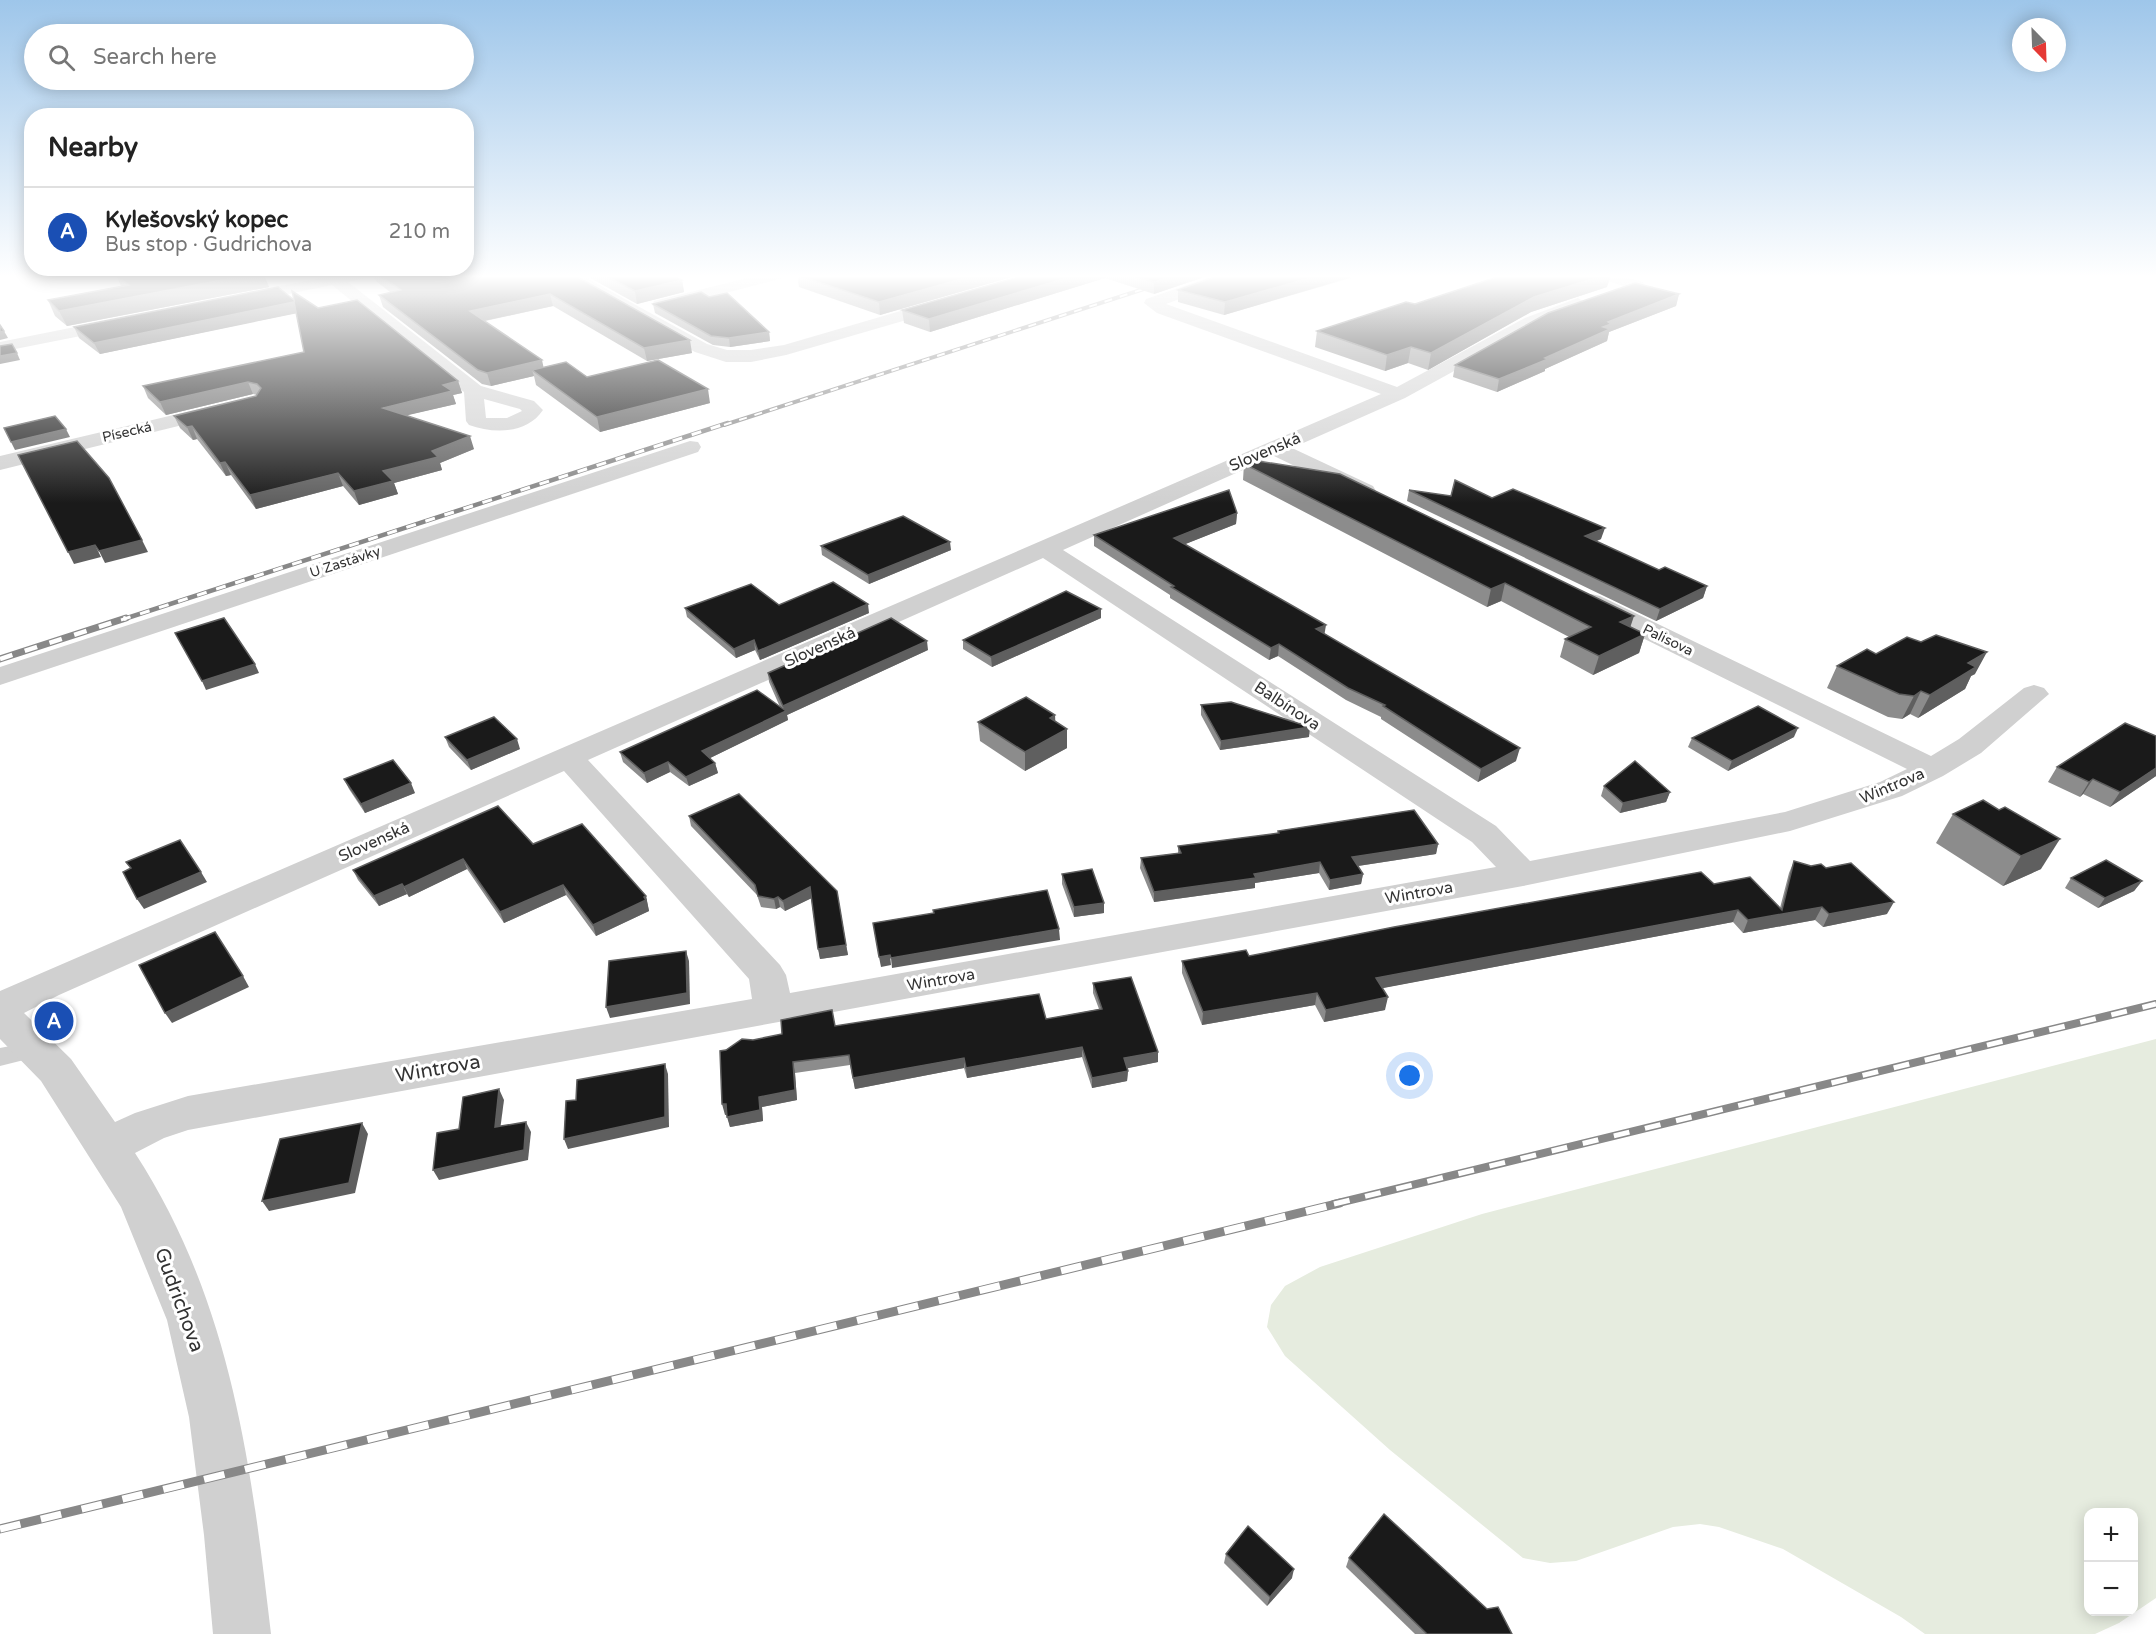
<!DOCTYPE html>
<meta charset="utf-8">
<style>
body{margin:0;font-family:"Varela Round",sans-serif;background:#f6f6f6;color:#222}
.controls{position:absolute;right:18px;bottom:18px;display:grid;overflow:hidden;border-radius:12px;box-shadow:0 3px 15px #0003}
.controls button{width:54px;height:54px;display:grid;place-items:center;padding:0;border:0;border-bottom:2px solid #e0e0e0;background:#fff;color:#222;font:30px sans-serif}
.compass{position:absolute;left:2012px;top:18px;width:54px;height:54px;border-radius:50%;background:#fff;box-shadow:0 3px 15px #0003;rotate:157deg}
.you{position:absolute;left:1410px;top:1076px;width:21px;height:21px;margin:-15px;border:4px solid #fff;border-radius:50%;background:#1a73e8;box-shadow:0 0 0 9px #1a73e833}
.badge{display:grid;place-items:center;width:39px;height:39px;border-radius:50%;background:#1a73e8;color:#fff;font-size:20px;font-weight:700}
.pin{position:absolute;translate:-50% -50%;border:3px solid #fff;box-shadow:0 2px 6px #0006}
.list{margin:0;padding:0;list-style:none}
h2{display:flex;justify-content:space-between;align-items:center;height:78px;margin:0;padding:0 24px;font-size:26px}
h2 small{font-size:20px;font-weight:400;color:#767676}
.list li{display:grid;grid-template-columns:39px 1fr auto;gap:18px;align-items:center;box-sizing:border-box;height:90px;padding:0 24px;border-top:2px solid #e0e0e0}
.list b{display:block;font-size:22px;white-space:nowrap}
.list p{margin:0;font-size:20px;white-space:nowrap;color:#767676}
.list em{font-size:20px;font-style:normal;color:#767676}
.icon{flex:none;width:33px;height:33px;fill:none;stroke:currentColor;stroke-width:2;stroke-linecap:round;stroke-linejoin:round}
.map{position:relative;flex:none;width:2156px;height:1634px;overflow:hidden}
.search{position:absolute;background:#fff;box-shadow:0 3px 15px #0003;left:24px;top:24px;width:450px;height:66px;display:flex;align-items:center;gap:15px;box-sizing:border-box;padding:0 21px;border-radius:33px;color:#767676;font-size:22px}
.panel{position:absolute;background:#fff;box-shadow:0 3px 15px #0003;left:24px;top:108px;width:450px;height:168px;border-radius:24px}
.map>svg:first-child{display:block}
</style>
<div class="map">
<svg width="2156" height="1634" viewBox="0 0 2156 1634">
<rect width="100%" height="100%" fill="#fff"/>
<path fill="#e6ecdf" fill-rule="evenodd" d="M2156,1039V1598L2119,1623L2095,1634H1925L1901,1617L1783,1549L1719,1527L1700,1524L1673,1527L1576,1561L1550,1563L1523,1558L1390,1450L1285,1356L1267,1327L1271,1305L1285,1286L1320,1267L1482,1214ZM2088,1512H2134V1612H2088Z"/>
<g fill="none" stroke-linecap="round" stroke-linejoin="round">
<polygon fill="#d0d0d0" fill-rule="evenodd" points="36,1041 44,1043 47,1049 44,1055 0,1066 0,1048"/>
<g fill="#d0d0d0" fill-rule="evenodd">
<path d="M338,275H368L366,278L348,282L481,386L534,401L543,410C527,434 494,434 469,425L466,421L464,392L332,285L239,304L231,299L239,294ZM484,399L520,409L522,411L507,418H486Z"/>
<polygon points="562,275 581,275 707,344 727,350 751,350 784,345 945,298 953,303 951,307 786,355 751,362 726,362 695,352"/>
<polygon points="760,275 785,275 783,278 660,310 652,305 654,301"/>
<path d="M1216,275H1238L1236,278L1166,304L1397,387L1525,318L1578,298L1586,303L1584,307L1538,325L1405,398L1292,448L1373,486L1376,491L1373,496H1357L1274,456L1063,550L1496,826L1530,861L1785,812L1880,782L1907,769L1582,608L1578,602L1582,596L1591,594L1600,596L1931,756L1959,739L2024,688L2034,685L2044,688L2049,694L1981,753L1943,776L1902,796L1790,831L1523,886L188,1130L164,1138L135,1153C231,1301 251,1463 271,1634H213L204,1535L189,1417L167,1320L121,1207L41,1081L0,1039V991L1381,394L1157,313L1144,303L1146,299ZM1043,558L1472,842L1496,867L790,993L786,975L780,965L588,760ZM564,771L749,979L752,999L188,1096L135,1113L115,1122L71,1059L24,1013L59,995Z"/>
<polygon points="1595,275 1618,275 1643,282 1645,285 1637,290 1597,278"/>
<polygon points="120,318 126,319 129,323 126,327 0,352 0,342"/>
<polygon points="220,404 227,406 230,410 227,414 0,470 0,456"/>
<polygon points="690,441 698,442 701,447 698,452 0,685 0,667"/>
</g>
<g stroke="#888" stroke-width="4">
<polyline id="rail-far4" points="724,425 1187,275"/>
</g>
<g stroke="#888" stroke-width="4.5">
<polyline id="rail-far3" points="121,620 728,423"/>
</g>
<g stroke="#888" stroke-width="7">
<polyline id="rail-far2" points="0,659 126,618"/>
</g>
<g stroke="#888" stroke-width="8">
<polyline id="rail-far1" points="1334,1204 2156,1004"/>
</g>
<g stroke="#888" stroke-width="9">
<polyline id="rail" points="0,1529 1340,1203"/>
</g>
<use href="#rail-far4" stroke="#fff" stroke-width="2" stroke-dasharray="8" stroke-linecap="butt"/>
<use href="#rail-far3" stroke="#fff" stroke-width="3" stroke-dasharray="10" stroke-linecap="butt"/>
<use href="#rail-far2" stroke="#fff" stroke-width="4.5" stroke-dasharray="13" stroke-linecap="butt"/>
<use href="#rail-far1" stroke="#fff" stroke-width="5" stroke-dasharray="16" stroke-linecap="butt"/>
<use href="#rail" stroke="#fff" stroke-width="7" stroke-dasharray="21" stroke-linecap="butt"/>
</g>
<g fill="#8c8c8c">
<polygon points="116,275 264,275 269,287 67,326 55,316 48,300 121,286"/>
<polygon points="373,275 574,275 692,353 647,361 553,306 485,321 544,368 710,403 600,432 536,385 534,376 491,386 482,384 383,307 379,295 390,292 376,281"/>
<polygon points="585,275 672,275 682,280 684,292 637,304"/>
<polygon points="797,275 1019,275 880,315 799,287"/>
<polygon points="1025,275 1210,275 1154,294 1105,278 930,332 904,323 902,310"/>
<polygon points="1220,275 1361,275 1224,315 1178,302 1178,290"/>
<polygon points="1607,287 1531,312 1428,370 1408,363 1385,371 1315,347 1317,331 1415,304"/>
<polygon points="1679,294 1676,306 1609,332 1607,341 1545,369 1545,371 1497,392 1453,377 1455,365"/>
<polygon points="294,300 318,308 458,381 462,393 453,395 456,404 407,415 474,449 440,463 442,470 394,483 398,494 359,505 343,486 256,509 231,475 226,476 197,439 193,440 180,428 174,416 256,396 257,395 253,394 166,415 148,398 143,386 304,352 296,313 100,354 79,338 74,327"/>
<polygon points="653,304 769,332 770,341 730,347 713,345 655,313"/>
<polygon points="1244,464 1630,627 1645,634 1639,653 1593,675 1560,657 1565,639 1569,637 1501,601 1487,607 1243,480"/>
<polygon points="1409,490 1451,496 1492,498 1601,539 1596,541 1659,570 1707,586 1703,598 1656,621 1407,501"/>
<polygon points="1237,513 1236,524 1185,544 1324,633 1516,761 1478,782 1381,719 1381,717 1346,700 1278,656 1269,660 1170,598 1170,595 1094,546 1094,535"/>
<polygon points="821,546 951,550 869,584 822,555"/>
<polygon points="779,605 869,613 760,660 755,650 736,658 687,617 685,608"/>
<polygon points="1101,609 1101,618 992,667 963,649 963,640"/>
<polygon points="928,650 787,715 788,720 710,758 715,763 718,773 689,786 670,772 647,783 623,762 620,752 780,707 769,682 768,673"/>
<polygon points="1876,654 1975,674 1971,676 1965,689 1918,718 1910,714 1902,719 1888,717 1827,688 1837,666"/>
<polygon points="1201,705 1309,737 1220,750 1201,715"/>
<polygon points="1055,721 1067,729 1067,748 1025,771 980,741 978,722"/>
<polygon points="445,737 520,749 471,770 449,747"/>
<polygon points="1794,737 1728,771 1688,747 1692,738"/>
<polygon points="2057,767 2156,776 2110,807 2083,794 2080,797 2048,782"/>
<polygon points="344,779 415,793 365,813 349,789"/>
<polygon points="1604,786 1670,792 1666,802 1620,813 1601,796"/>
<polygon points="1999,810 2041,869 2003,886 1936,843 1953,814"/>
<polygon points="689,816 837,891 848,955 820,959 811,898 785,911 780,907 776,909 761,907 757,895 691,826"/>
<polygon points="1278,831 1438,844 1436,854 1358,866 1363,874 1361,884 1329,890 1319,873 1255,883 1255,888 1154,902 1140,868 1141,858 1178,853 1178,846 1277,834"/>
<polygon points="533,844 646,896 649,911 596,936 566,895 504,923 467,869 409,897 407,894 379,906 358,880 353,870"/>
<polygon points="1794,861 1887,914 1823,927 1815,920 1743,933 1733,922 1382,988 1385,1010 1324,1022 1315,1005 1202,1025 1182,973 1182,961 1249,956 1714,884 1780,908 1789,873"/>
<polygon points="1062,874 1104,903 1104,913 1074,917 1062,884"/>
<polygon points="2071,878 2142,881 2134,891 2098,908 2065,888"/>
<polygon points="1093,983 1158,1052 1158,1062 1127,1068 1128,1071 1127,1081 1092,1088 1082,1057 967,1078 964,1068 855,1089 850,1065 795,1073 797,1100 762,1107 763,1121 730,1127 727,1114 725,1115 726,1050 753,1040 1046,1019 1099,1009 1093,993"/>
<polygon points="1226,1554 1292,1578 1267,1606 1224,1563"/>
<polygon points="1349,1558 1512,1634 1415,1634 1346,1567"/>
</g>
<g fill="#5f5f5f">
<polygon points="248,275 264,275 269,287 67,326 59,311"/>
<polygon points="976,275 1019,275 880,315 879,302"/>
<polygon points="1077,275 1105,275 1105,278 930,332 929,319"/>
<polygon points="1176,275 1210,275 1154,294 1154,282"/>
<polygon points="1320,275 1358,275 1224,315 1225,302"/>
<polygon points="1605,275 1611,275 1607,287 1531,312 1428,370 1431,353 1534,297"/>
<polygon points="682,280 684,292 637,304 635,291"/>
<polygon points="550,294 553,306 474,323 470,311"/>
<polygon points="1679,294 1676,306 1609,332 1607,341 1545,369 1545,371 1497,392 1499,379 1545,358 1603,327 1608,322"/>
<polygon points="294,302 298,313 100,354 94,343"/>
<polygon points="4,331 8,338 0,340 0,332"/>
<polygon points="769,332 770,341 730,347 729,338"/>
<polygon points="690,340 692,353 647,361 644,348"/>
<polygon points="1411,347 1408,363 1385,371 1387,355"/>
<polygon points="17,353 20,360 0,364 0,356"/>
<polygon points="542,360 545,374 532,370 534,376 491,386 487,373"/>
<polygon points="458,381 462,393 453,395 456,404 387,420 383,408 443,385"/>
<polygon points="248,382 253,394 166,415 160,402"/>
<polygon points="708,389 710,403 600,432 597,417"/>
<polygon points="192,426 197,439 193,440 187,427"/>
<polygon points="66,429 70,437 15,450 11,442"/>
<polygon points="470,436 474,449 440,463 442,470 394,483 398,494 359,505 354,491 383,471"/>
<polygon points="225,462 231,475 226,476 220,463"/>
<polygon points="338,473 343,486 256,509 250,495"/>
<polygon points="1237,513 1236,524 1173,549 1174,538"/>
<polygon points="1605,528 1601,539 1582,548 1585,536"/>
<polygon points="142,540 148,552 105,563 99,551"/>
<polygon points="950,542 951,550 869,584 868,575"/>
<polygon points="95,545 101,557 74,564 68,552"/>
<polygon points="1505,583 1501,601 1487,607 1491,589"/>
<polygon points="1707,586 1703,598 1656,621 1660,609"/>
<polygon points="868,604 869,613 760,660 758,651"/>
<polygon points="1101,609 1101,618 992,667 991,657"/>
<polygon points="1634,616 1628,634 1620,622"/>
<polygon points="1326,625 1324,637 1316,629"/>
<polygon points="1645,634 1639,653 1593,675 1599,656"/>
<polygon points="754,640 755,650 736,658 734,649"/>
<polygon points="927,641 928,650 787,715 788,720 704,761 702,751 784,712 783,706"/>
<polygon points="1279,644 1278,656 1269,660 1271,648"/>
<polygon points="1987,652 1975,674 1971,676 1965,689 1918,718 1930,695 1968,663"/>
<polygon points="255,664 259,673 206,690 202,681"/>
<polygon points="1921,691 1910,714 1902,719 1914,696"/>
<polygon points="1055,715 1056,734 1050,718"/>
<polygon points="1310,727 1309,737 1220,750 1221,741"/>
<polygon points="1798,728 1794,737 1728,771 1732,761"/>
<polygon points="1067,729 1067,748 1025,771 1025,752"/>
<polygon points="517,739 520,749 471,770 467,760"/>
<polygon points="1520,748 1516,761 1478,782 1481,769"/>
<polygon points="668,762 670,772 647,783 644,773"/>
<polygon points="715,763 718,773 689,786 686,777"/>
<polygon points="2156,768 2156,776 2110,807 2120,792"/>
<polygon points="2093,779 2083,794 2080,797 2089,782"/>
<polygon points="411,783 415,793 365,813 361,804"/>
<polygon points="1670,792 1666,802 1620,813 1623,803"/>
<polygon points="2060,839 2041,869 2003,886 2021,856"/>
<polygon points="1438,844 1436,854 1351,867 1352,857"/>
<polygon points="463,859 467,869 409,897 404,887"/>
<polygon points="1320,862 1319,873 1255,883 1255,888 1154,902 1154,892"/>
<polygon points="201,872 207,882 144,909 137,899"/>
<polygon points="1363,874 1361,884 1329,890 1330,880"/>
<polygon points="2142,881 2134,891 2098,908 2105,898"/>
<polygon points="402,884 407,894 379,906 374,896"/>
<polygon points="563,885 566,895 504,923 500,912"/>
<polygon points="810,887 812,898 785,911 783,901"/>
<polygon points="646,896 649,911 596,936 593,925"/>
<polygon points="778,897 780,907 776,909 774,899"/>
<polygon points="1894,902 1887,914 1823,927 1829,914"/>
<polygon points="1104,903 1104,913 1074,917 1074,907"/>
<polygon points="1822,907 1815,920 1743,933 1748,920"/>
<polygon points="1738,910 1733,922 1373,990 1376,978"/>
<polygon points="1059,929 1060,940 892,968 891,958"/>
<polygon points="846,945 848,955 820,959 818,949"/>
<polygon points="686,951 689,961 690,1004 610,1018 606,1007"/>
<polygon points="890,955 891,965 881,967 879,957"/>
<polygon points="243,976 249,987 172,1023 165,1013"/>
<polygon points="1317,993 1315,1005 1202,1025 1203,1012"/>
<polygon points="1388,997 1385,1010 1324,1022 1326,1010"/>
<polygon points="1082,1047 1082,1057 967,1078 966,1068"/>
<polygon points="1158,1052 1158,1062 1124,1069 1124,1058"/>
<polygon points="964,1058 964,1068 855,1089 853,1078"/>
<polygon points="793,1062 795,1073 797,1100 762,1107 763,1121 730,1127 727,1117 759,1097"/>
<polygon points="665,1064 668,1074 669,1127 568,1149 564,1139"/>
<polygon points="1128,1071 1127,1081 1092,1088 1092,1078"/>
<polygon points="499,1089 504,1100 499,1138 495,1127"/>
<polygon points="722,1104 726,1104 729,1114 725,1115"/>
<polygon points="526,1122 531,1132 528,1160 439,1180 433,1170"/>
<polygon points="362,1123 368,1134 355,1193 269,1211 262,1201"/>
<polygon points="1294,1569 1292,1578 1267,1606 1270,1597"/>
</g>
<g fill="#1a1a1a" stroke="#5f5f5f" stroke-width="1.5">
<polygon points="116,275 248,275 59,311 48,300 129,285"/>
<polygon points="379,275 574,275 690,340 644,348 550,294 470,311 542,360 487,373 478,370 379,295 401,290"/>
<polygon points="604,275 672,275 682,280 635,291"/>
<polygon points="797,275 976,275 879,302"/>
<polygon points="1025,275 1077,275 929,319 902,310"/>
<polygon points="1131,275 1176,275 1154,282"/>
<polygon points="1220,275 1320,275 1225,302 1178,290"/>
<polygon points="1503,275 1605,275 1534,297 1431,353 1411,347 1387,355 1317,331 1406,302 1415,304"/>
<polygon points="1635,283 1679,294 1608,322 1611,324 1603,327 1610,329 1545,358 1548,359 1499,379 1455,365 1548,313"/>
<polygon points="278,287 294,300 292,291 318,308 357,300 458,381 443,385 452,391 383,408 470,436 432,451 438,457 383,471 393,481 354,491 338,473 250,495 225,462 220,463 192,426 187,427 174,416 256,396 261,388 257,384 248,382 160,402 143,386 304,352 294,302 94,343 74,327"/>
<polygon points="701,292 709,297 727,293 769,332 729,338 711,336 653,304"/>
<polygon points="0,325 4,331 0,332"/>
<polygon points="12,344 17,353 0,356 0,346"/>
<polygon points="658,360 708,389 597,417 532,370 566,362 587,377"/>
<polygon points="55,416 66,429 11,442 4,428"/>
<polygon points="77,441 109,478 142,540 99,551 95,545 68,552 18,455"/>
<polygon points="1246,459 1340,474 1634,616 1620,622 1645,634 1599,656 1565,639 1591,627 1505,583 1491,589 1244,464"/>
<polygon points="1455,480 1492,498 1513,489 1605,528 1585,536 1659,570 1665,567 1707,586 1660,609 1409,490 1451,496"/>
<polygon points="1229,490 1237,513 1174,538 1326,625 1316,629 1520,748 1481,769 1383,706 1385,705 1348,688 1279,644 1271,648 1171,587 1174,586 1094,535"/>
<polygon points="903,516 950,542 868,575 821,546"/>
<polygon points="833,582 868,604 758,651 754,640 734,649 685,608 751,584 779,605"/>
<polygon points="1066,591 1101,609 991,657 963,640"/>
<polygon points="224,618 255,664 202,681 175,633"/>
<polygon points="891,618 927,641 783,706 768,673"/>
<polygon points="1936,635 1987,652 1968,663 1976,667 1930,695 1921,691 1914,696 1899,694 1837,666 1867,649 1876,654 1907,637 1921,642"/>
<polygon points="757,690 786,711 702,751 715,763 686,777 668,762 644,773 620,752"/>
<polygon points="1026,697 1055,715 1050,718 1067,729 1025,752 978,722"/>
<polygon points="1231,702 1310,727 1221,741 1201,705"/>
<polygon points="1758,706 1798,728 1732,761 1692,738"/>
<polygon points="494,717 517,739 467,760 445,737"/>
<polygon points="2125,723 2156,736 2156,768 2120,792 2093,779 2089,782 2057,767"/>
<polygon points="393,760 411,783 361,804 344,779"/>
<polygon points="1635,761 1670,792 1623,803 1604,786"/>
<polygon points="739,794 837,891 846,945 818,949 810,887 783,901 778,897 774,899 758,896 755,885 689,816"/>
<polygon points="1983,800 1999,810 2005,807 2060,839 2021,856 1953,814"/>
<polygon points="498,806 533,844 582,824 646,896 644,897 646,900 593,925 563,885 500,912 463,859 404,887 402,884 374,896 353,870"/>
<polygon points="1414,810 1438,844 1352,857 1363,874 1330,880 1320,862 1254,874 1256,878 1154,892 1141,858 1181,853 1178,846 1279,833 1278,831"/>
<polygon points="180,840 201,872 137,899 123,872 131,868 126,862"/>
<polygon points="2106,860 2142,881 2105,898 2071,878"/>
<polygon points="1794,861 1811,866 1821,864 1826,868 1851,863 1894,902 1829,914 1822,907 1748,920 1738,910 1376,978 1388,997 1326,1010 1317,993 1203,1012 1182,961 1246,950 1249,956 1394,927 1701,872 1714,884 1750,877 1782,910"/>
<polygon points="1092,869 1104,903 1074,907 1062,874"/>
<polygon points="1047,890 1059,929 891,958 890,955 879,957 873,923 934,913 933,910"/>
<polygon points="215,932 243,976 165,1013 139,965"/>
<polygon points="686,951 687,993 606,1007 609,961"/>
<polygon points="1131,977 1158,1052 1124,1058 1128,1071 1092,1078 1082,1047 966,1068 964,1058 853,1078 849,1055 793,1062 795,1090 759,1097 760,1110 727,1117 726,1104 722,1104 720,1051 726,1050 742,1039 753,1040 782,1034 781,1020 832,1010 835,1026 1039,994 1046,1019 1102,1009 1093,983"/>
<polygon points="665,1064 665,1117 564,1139 566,1101 576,1100 577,1080"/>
<polygon points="499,1089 495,1127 526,1122 524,1150 433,1170 437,1133 459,1129 463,1097"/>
<polygon points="362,1123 349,1183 262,1201 280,1139"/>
<polygon points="1384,1514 1487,1609 1498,1607 1512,1634 1427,1634 1349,1558"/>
<polygon points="1248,1526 1294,1569 1270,1597 1226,1554"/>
</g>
<linearGradient id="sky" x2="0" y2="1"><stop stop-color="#9ec6ea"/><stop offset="0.55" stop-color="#fff"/><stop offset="1" stop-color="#fff" stop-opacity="0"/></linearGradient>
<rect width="2156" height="503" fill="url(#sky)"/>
<g text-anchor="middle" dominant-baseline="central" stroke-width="6" stroke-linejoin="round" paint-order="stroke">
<g font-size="14" fill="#333" stroke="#fff">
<text transform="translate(127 432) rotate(-13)">Písecká</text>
<text transform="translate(345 562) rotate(-18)">U Zastávky</text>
<text transform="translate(1668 640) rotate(26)">Palisova</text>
</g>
<g font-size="16" fill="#333" stroke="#fff">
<text transform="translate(1265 452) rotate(-23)">Slovenská</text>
<text transform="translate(820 647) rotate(-24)">Slovenská</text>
<text transform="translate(1287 706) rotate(33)">Balbínova</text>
<text transform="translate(1892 786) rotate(-23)">Wintrova</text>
<text transform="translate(374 842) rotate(-24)">Slovenská</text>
<text transform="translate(1419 893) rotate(-10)">Wintrova</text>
<text transform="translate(941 980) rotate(-10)">Wintrova</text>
</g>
<g font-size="20" fill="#333" stroke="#fff">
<text transform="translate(438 1069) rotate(-10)">Wintrova</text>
<text transform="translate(179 1300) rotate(70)">Gudrichova</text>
</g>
</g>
</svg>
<div class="controls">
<button>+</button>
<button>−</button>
</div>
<svg class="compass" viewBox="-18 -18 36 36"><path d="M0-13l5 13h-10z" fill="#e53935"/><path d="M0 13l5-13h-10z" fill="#767676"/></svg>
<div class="you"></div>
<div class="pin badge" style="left:54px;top:1021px;background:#1a4fb4">A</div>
<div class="search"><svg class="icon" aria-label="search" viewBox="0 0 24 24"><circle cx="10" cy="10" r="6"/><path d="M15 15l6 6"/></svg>Search here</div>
<section class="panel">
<h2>Nearby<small></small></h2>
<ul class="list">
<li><span class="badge" style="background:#1a4fb4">A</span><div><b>Kylešovský kopec</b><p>Bus stop · Gudrichova</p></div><em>210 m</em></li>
</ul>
</section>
</div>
